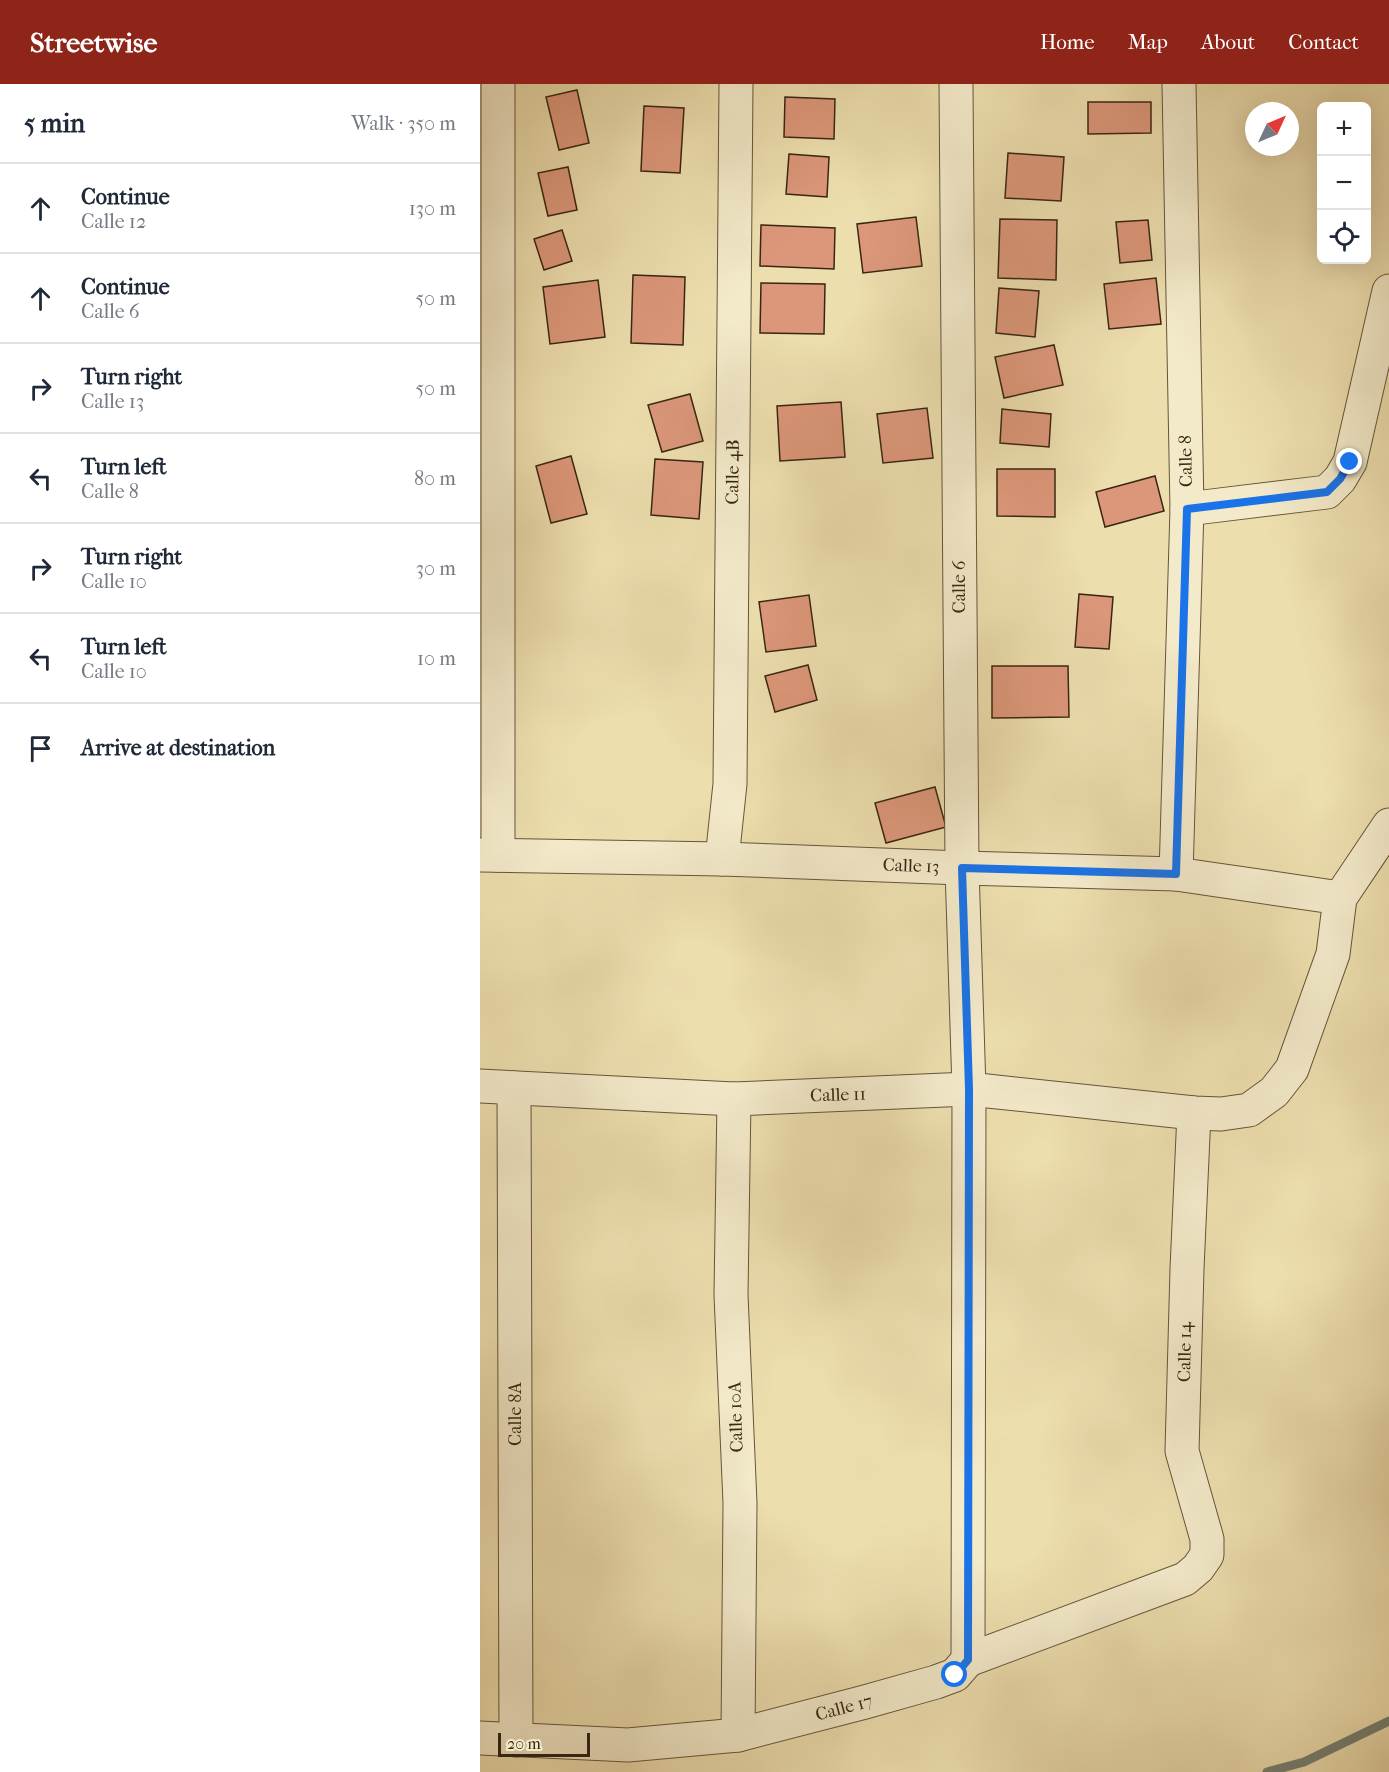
<!DOCTYPE html>
<meta charset="utf-8">
<style>
body{margin:0;font-family:"IM FELL French Canon",serif;background:#f6f6f7;color:#1f2937}
.controls{position:absolute;right:18px;top:18px;display:grid;overflow:hidden;border-radius:9px;box-shadow:0 6px 24px #0002}
.controls button{width:54px;height:54px;display:grid;place-items:center;padding:0;border:0;border-bottom:2px solid #e0e1e3;background:#fff;color:#1f2937;font:30px sans-serif}
.compass{position:absolute;left:765px;top:18px;width:54px;height:54px;border-radius:50%;background:#fff;box-shadow:0 6px 24px #0002;rotate:46deg}
.scale{position:absolute;left:18px;bottom:15px;width:92px;box-sizing:border-box;padding-left:6px;border:3px solid #392612;border-top:0;font-size:16px;line-height:21px;white-space:nowrap;color:#392612;-webkit-text-stroke:4px #f3eaca;paint-order:stroke}
.stop{position:absolute;width:18px;height:18px;margin:-14px;border:4px solid #1a73e8;border-radius:50%;background:#fff}
.stop.end{background:#1a73e8;border-color:#fff;box-shadow:0 2px 6px #0008}
.list{margin:0;padding:0;list-style:none}
h2{display:flex;justify-content:space-between;align-items:center;height:78px;margin:0;padding:0 24px;font-size:26px}
h2 small{font-size:20px;font-weight:400;color:#747a83}
.list li{display:grid;grid-template-columns:39px 1fr auto;gap:18px;align-items:center;box-sizing:border-box;height:90px;padding:0 24px;border-top:2px solid #e0e1e3}
.list b{display:block;font-size:22px;white-space:nowrap}
.list p{margin:0;font-size:20px;white-space:nowrap;color:#747a83}
.list em{font-size:20px;font-style:normal;color:#747a83}
.icon{flex:none;width:33px;height:33px;fill:none;stroke:currentColor;stroke-width:2;stroke-linecap:round;stroke-linejoin:round}
.map{position:relative;flex:none;width:909px;height:1688px;overflow:hidden}
header{display:flex;align-items:center;gap:36px;box-sizing:border-box;height:84px;padding:0 30px;background:#8f2418;color:#fff}
header strong{font-size:28px}
nav{display:flex;gap:33px;margin-inline-start:auto;font-size:21px}
main{display:flex}
aside{flex:1;background:#fff}
.map>svg:first-child{display:block}
</style>
<header>
<strong>Streetwise</strong>
<nav><a>Home</a><a>Map</a><a>About</a><a>Contact</a></nav>
</header>
<main>
<aside>
<h2>5 min<small>Walk · 350 m</small></h2>
<ul class="list">
<li><svg class="icon" aria-label="ahead" viewBox="0 0 24 24"><path d="M12 20V5M6 11l6-6 6 6"/></svg><div><b>Continue</b><p>Calle 12</p></div><em>130 m</em></li>
<li><svg class="icon" aria-label="ahead" viewBox="0 0 24 24"><path d="M12 20V5M6 11l6-6 6 6"/></svg><div><b>Continue</b><p>Calle 6</p></div><em>50 m</em></li>
<li><svg class="icon" aria-label="right" viewBox="0 0 24 24"><path d="M7 20v-9h11M14 6l5 5-5 5"/></svg><div><b>Turn right</b><p>Calle 13</p></div><em>50 m</em></li>
<li><svg class="icon" aria-label="left" viewBox="0 0 24 24"><path d="M17 20v-9H6M10 6l-5 5 5 5"/></svg><div><b>Turn left</b><p>Calle 8</p></div><em>80 m</em></li>
<li><svg class="icon" aria-label="right" viewBox="0 0 24 24"><path d="M7 20v-9h11M14 6l5 5-5 5"/></svg><div><b>Turn right</b><p>Calle 10</p></div><em>30 m</em></li>
<li><svg class="icon" aria-label="left" viewBox="0 0 24 24"><path d="M17 20v-9H6M10 6l-5 5 5 5"/></svg><div><b>Turn left</b><p>Calle 10</p></div><em>10 m</em></li>
<li><svg class="icon" aria-label="arrive" viewBox="0 0 24 24"><path d="M6 21V4h12l-3 4 3 4H6"/></svg><div><b>Arrive at destination</b></div></li>
</ul>
</aside>
<div class="map">
<svg width="909" height="1688" viewBox="0 0 909 1688">
<rect width="100%" height="100%" fill="#eddeae"/>
<filter id="stains"><feTurbulence type="fractalNoise" baseFrequency=".00333" numOctaves="4"/><feColorMatrix values="0 0 0 0 .2 0 0 0 0 .09 0 0 0 0 .02 0 0 0 .5 -.17"/></filter>
<radialGradient id="worn" r=".72"><stop offset=".6" stop-color="#630" stop-opacity="0"/><stop offset="1" stop-color="#630" stop-opacity=".3"/></radialGradient>
<g fill="none" stroke-linecap="round" stroke-linejoin="round">
<polyline stroke="#747f73" stroke-width="9" points="787,1688 824,1678 909,1637"/>
</g>
<g fill="#dc977a" stroke="#392612" stroke-width="1.5">
<polygon points="97,6 109,59 79,66 66,13"/>
<polygon points="305,13 355,15 354,55 304,53"/>
<polygon points="608,18 671,18 671,49 608,50"/>
<polygon points="164,22 204,24 200,89 161,87"/>
<polygon points="528,69 584,73 581,117 525,114"/>
<polygon points="309,70 349,73 347,113 306,110"/>
<polygon points="88,83 97,126 68,132 58,89"/>
<polygon points="436,133 442,182 383,189 377,140"/>
<polygon points="520,135 577,136 576,196 518,194"/>
<polygon points="668,136 672,176 640,179 636,138"/>
<polygon points="281,141 355,144 354,185 280,182"/>
<polygon points="82,146 92,177 64,186 54,155"/>
<polygon points="153,191 205,193 203,261 151,259"/>
<polygon points="676,194 681,240 629,245 624,200"/>
<polygon points="118,196 125,253 70,260 63,203"/>
<polygon points="281,199 345,200 344,250 280,249"/>
<polygon points="519,204 559,207 555,253 516,249"/>
<polygon points="574,261 583,301 524,314 515,273"/>
<polygon points="210,310 223,357 182,368 168,321"/>
<polygon points="361,318 365,373 300,377 297,322"/>
<polygon points="447,324 453,374 403,379 397,330"/>
<polygon points="522,325 571,330 569,363 520,359"/>
<polygon points="91,372 107,430 71,439 56,382"/>
<polygon points="175,375 223,378 219,435 171,431"/>
<polygon points="517,385 575,385 575,433 517,432"/>
<polygon points="675,392 684,427 625,443 616,408"/>
<polygon points="599,510 633,513 629,565 595,563"/>
<polygon points="329,511 336,562 286,568 279,518"/>
<polygon points="328,581 337,616 295,628 285,592"/>
<polygon points="512,582 588,582 589,633 512,634"/>
<polygon points="455,703 466,743 406,759 395,719"/>
</g>
<g fill="none" stroke-linecap="round" stroke-linejoin="round">
<g stroke="#665439" stroke-width="35">
<g id="street">
<polyline points="18,0 18,771"/>
<polyline points="476,0 482,784 489,1005 488,1576"/>
<polyline points="707,425 847,408 860,395 870,378 909,207"/>
<polyline points="0,771 242,775 482,784 696,790 860,814"/>
<polyline points="242,775 250,700 256,0"/>
<polyline points="696,790 707,425 699,0"/>
<polyline points="0,1002 254,1015 489,1005 714,1029 741,1030 769,1026 794,1008 812,985 853,870 860,814 909,741"/>
<polyline points="34,1004 36,1656"/>
<polyline points="254,1015 251,1211 260,1419 258,1651"/>
<polyline points="0,1654 148,1661 258,1651 385,1618 456,1598 475,1591 488,1576 705,1495 718,1484 727,1471 727,1455 702,1367 707,1185 714,1029"/>
</g>
</g>
<use href="#street" stroke="#f3eaca" stroke-width="33"/>
</g>
<g fill="none" stroke-linecap="round" stroke-linejoin="round">
<polyline stroke="#1a73e8" stroke-width="8" points="475,1591 488,1576 489,1005 482,784 696,790 707,425 847,408 860,395 870,378"/>
</g>
<g text-anchor="middle" dominant-baseline="central" stroke-width="4.5" stroke-linejoin="round" paint-order="stroke">
<g font-size="18" fill="#392612" stroke="#f3eaca">
<text transform="translate(706 377) rotate(-91)">Calle 8</text>
<text transform="translate(253 388) rotate(-89)">Calle 4B</text>
<text transform="translate(479 503) rotate(-90)">Calle 6</text>
<text transform="translate(431 782) rotate(2)">Calle 13</text>
<text transform="translate(358 1011) rotate(-2)">Calle 11</text>
<text transform="translate(705 1268) rotate(-89)">Calle 14</text>
<text transform="translate(35 1330) rotate(-90)">Calle 8A</text>
<text transform="translate(256 1333) rotate(-92)">Calle 10A</text>
<text transform="translate(364 1624) rotate(-15)">Calle 17</text>
</g>
</g>
<rect width="100%" height="100%" filter="url(#stains)"/>
<rect width="100%" height="100%" fill="url(#worn)"/>
</svg>
<div class="controls">
<button>+</button>
<button>−</button>
<button><svg class="icon" aria-label="locate" viewBox="0 0 24 24"><circle cx="12" cy="12" r="6"/><path d="M12 2v4M12 18v4M2 12h4M18 12h4"/></svg></button>
</div>
<svg class="compass" viewBox="-18 -18 36 36"><path d="M0-13l5 13h-10z" fill="#e53935"/><path d="M0 13l5-13h-10z" fill="#747a83"/></svg>
<div class="scale">20 m</div>
<div class="stop" style="left:475px;top:1591px"></div>
<div class="stop end" style="left:870px;top:378px"></div>
</div>
</main>
